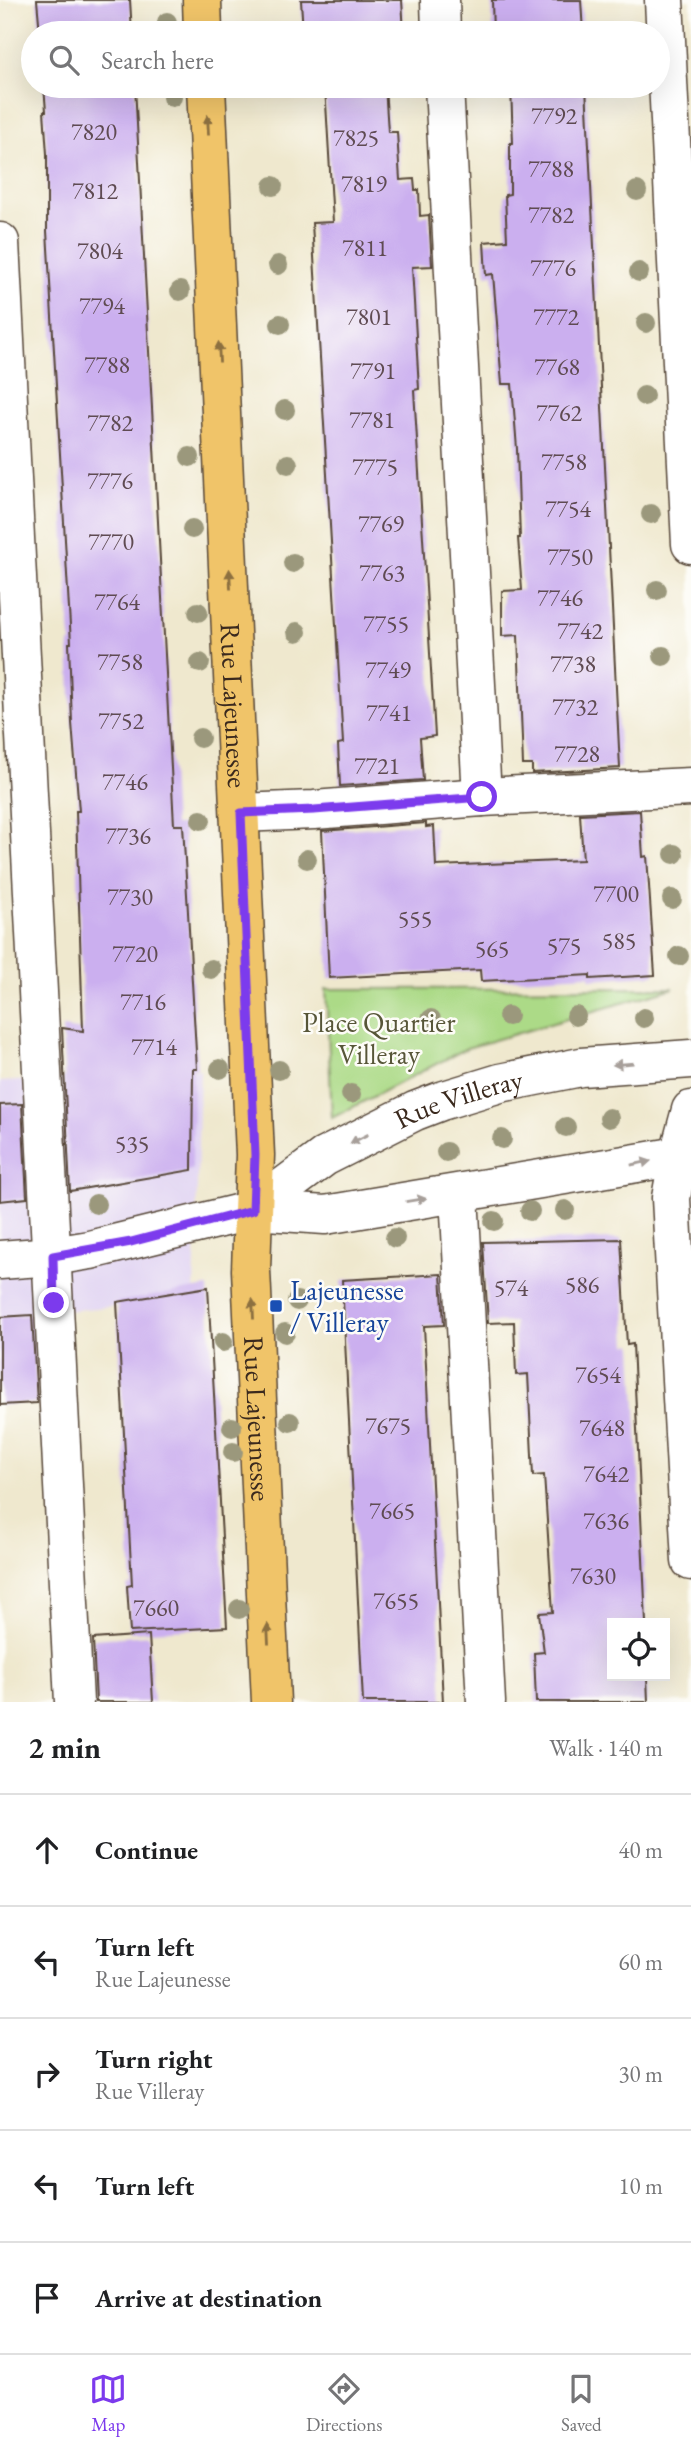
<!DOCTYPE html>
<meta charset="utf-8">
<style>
body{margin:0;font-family:"EB Garamond",serif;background:#f2f2f2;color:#202124}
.controls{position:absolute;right:21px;bottom:21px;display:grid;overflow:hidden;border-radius:0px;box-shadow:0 7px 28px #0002}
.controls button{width:63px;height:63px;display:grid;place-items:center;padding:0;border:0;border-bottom:2px solid #e0e0e0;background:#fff;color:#202124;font:35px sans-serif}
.stop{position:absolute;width:21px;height:21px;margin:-16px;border:5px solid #7c3aed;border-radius:50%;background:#fff}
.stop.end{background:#7c3aed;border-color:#fff;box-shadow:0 2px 7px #0008}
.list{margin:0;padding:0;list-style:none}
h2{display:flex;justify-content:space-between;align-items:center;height:91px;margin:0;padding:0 28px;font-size:30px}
h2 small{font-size:23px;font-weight:400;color:#757577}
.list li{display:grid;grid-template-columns:46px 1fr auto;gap:21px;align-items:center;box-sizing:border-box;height:112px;padding:0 28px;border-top:2px solid #e0e0e0}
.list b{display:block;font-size:26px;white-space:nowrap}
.list p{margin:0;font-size:23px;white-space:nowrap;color:#757577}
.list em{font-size:23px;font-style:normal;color:#757577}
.icon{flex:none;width:38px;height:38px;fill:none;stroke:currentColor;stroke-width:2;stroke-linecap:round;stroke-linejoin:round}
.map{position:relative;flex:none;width:691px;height:1702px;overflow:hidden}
.search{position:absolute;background:#fff;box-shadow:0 7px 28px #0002;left:21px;right:21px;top:21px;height:77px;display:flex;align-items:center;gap:18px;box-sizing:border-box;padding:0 24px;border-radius:38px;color:#757577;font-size:26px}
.sheet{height:651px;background:#fff}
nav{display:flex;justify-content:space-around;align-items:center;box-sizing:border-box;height:98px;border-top:2px solid #e0e0e0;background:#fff;font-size:19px;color:#757577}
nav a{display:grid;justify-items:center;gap:4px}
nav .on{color:#7c3aed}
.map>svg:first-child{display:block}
</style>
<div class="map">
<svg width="691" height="1702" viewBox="0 0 691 1702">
<rect width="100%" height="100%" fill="#fdfcf7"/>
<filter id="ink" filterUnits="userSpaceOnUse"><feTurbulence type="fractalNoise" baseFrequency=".0143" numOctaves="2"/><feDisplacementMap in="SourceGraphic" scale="14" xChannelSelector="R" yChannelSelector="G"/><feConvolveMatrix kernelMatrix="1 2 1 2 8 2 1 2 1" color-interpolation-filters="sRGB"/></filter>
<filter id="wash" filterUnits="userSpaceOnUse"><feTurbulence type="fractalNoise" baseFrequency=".00686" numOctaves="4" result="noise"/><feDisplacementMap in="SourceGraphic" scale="28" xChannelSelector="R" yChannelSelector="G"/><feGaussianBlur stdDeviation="1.57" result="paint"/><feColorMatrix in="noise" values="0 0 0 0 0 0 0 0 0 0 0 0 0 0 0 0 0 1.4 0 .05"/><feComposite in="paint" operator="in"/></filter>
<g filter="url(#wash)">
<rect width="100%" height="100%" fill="#efe8ce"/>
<polygon fill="#e1d4f3" points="200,1070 194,1299 0,1317 0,1082"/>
<polygon fill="#acda87" stroke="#748252" stroke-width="2" points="674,988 467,1048 332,1118 326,989"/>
<g id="blocks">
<g fill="#cbafef">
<polygon points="37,0 130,0 132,33 40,33"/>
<polygon points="301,0 402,0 404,33 303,33"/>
<polygon points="492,0 581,0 583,33 493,33"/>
<polygon points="44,86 135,86 174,825 183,825 197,1069 193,1069 192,1170 70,1191 62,1028 83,1031 76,811 79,811 72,723 69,643 71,643 47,231 47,154 44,111 46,111"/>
<polygon points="325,86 385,86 388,132 397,132 400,180 414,179 415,190 419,190 420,216 429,215 432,266 412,267 419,389 414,390 435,736 420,738 423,780 340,786 338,744 343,743 312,223 333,222"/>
<polygon points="511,86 586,86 620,768 532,773 532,765 523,765 518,635 502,636 502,591 522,590 518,538 520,538 517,449 512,384 502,384 493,274 486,275 484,242 507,240 505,195 510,194 510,143 513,143"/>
<polygon points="640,811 643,857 647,856 655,975 590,979 590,975 481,981 480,970 329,978 322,831 426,823 426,827 434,826 436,866 583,860 580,814"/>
<polygon points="22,1104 27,1198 0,1201 0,1105"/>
<polygon points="621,1239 627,1345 633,1344 646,1623 612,1623 612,1676 647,1676 648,1702 536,1702 534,1653 544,1652 539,1613 553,1612 544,1475 533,1476 528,1374 516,1375 514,1322 488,1323 483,1242"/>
<polygon points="441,1274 444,1325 424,1326 443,1702 363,1702 342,1280"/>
<polygon points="208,1287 227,1627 130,1632 127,1586 132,1585 117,1302"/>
<polygon points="32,1315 37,1403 0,1405 0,1317"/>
<polygon points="149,1635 153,1702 96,1702 93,1639"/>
</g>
</g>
</g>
<g filter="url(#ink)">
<use href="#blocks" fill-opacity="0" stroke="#564638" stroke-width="2"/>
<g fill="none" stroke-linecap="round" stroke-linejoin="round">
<g stroke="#564638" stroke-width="41">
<g id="minor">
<polyline points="440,0 441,33"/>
<polyline points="664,0 691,544"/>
<polyline points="444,86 482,797"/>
<polyline points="0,242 74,1702"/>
<polyline points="241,813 314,810 482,797 691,787"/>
<polyline points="691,1110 679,1155 671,1198 691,1561"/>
<polyline points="459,1194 486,1702"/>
<path id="s1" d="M253,1210L324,1157L415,1111L441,1101L500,1083L581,1067L691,1059"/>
<polyline points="0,1260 53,1256 90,1250 253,1210 325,1215 691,1154"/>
</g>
</g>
<g stroke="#564638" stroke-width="41">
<g id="major">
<polyline points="202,0 203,33"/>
<path id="s2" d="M206,86L255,1155L251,1270L271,1702"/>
</g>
</g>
<use href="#minor" stroke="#fff" stroke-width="38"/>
<use href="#major" stroke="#f0c469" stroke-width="38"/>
</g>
<g fill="#9b987c">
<circle cx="167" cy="22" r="10"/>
<circle cx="172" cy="97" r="10"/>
<circle cx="273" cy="186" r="10"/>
<circle cx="637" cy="191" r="10"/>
<circle cx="278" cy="265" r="10"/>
<circle cx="639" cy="272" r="10"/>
<circle cx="180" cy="291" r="10"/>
<circle cx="646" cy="323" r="10"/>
<circle cx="280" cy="324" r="10"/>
<circle cx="644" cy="396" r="10"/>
<circle cx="285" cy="410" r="10"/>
<circle cx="190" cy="457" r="10"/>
<circle cx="288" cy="464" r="10"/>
<circle cx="651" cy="514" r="10"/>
<circle cx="192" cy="529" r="10"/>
<circle cx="293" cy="563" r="10"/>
<circle cx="657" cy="590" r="10"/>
<circle cx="198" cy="612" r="10"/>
<circle cx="297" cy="632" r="10"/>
<circle cx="663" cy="656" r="10"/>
<circle cx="200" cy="663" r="10"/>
<circle cx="200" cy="738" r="10"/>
<circle cx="201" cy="820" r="10"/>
<circle cx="674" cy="854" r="10"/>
<circle cx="307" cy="859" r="10"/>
<circle cx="672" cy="899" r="10"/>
<circle cx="679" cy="956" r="10"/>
<circle cx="211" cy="969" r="10"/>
<circle cx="508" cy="1016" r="10"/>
<circle cx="576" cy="1016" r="10"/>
<circle cx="644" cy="1018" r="10"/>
<circle cx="431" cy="1019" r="10"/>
<circle cx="220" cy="1069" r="10"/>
<circle cx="279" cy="1070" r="10"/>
<circle cx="351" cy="1094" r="10"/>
<circle cx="609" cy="1118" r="10"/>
<circle cx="566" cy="1127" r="10"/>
<circle cx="502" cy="1139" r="10"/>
<circle cx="446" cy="1152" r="10"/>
<circle cx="96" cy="1204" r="10"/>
<circle cx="565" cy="1210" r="10"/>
<circle cx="530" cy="1211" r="10"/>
<circle cx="494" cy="1221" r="10"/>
<circle cx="395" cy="1238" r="10"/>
<circle cx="297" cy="1301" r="10"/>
<circle cx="285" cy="1333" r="10"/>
<circle cx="223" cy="1342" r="10"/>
<circle cx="290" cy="1422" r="10"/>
<circle cx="232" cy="1427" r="10"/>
<circle cx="233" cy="1452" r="10"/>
<circle cx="239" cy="1609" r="10"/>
</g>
<defs><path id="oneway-solid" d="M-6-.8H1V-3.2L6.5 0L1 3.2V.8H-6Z" transform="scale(1.75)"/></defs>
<g fill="#8c6f40">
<use href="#oneway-solid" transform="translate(208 125) rotate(-93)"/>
<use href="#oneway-solid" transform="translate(219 352) rotate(-93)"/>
<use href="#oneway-solid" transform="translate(230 579) rotate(-93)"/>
<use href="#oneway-solid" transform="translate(253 1309) rotate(-93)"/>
<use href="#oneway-solid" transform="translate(268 1634) rotate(-93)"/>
</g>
<g fill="#a79f9a">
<use href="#oneway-solid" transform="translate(623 1064) rotate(175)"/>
<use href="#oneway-solid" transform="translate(359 1139) rotate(153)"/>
<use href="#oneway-solid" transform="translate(641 1163) rotate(-11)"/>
<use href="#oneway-solid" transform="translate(416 1200) rotate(-9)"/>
</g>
</g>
<g fill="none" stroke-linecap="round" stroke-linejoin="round" filter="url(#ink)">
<polyline stroke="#7c3aed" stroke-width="9" points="54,1303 53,1256 131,1242 253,1210 255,1155 241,813 314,810 482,797"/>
</g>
<rect fill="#1a4fb4" stroke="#fdfcf7" stroke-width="2.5" x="269" y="1299" width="14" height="14" rx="3.5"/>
<g text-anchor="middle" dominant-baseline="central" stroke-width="5" stroke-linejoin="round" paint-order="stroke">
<g font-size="24" fill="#5f4b52">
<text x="554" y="115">7792</text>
<text x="94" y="131">7820</text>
<text x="356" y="137">7825</text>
<text x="551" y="168">7788</text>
<text x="364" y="183">7819</text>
<text x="95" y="190">7812</text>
<text x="551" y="214">7782</text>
<text x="365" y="247">7811</text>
<text x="100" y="250">7804</text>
<text x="553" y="267">7776</text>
<text x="102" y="305">7794</text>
<text x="369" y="316">7801</text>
<text x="556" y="316">7772</text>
<text x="107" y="364">7788</text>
<text x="557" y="366">7768</text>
<text x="373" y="370">7791</text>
<text x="559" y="412">7762</text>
<text x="372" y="419">7781</text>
<text x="110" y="422">7782</text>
<text x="564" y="461">7758</text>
<text x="375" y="466">7775</text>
<text x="110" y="480">7776</text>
<text x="568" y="508">7754</text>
<text x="381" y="523">7769</text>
<text x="111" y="541">7770</text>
<text x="570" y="556">7750</text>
<text x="382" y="572">7763</text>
<text x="560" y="597">7746</text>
<text x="117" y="601">7764</text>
<text x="386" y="623">7755</text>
<text x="580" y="630">7742</text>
<text x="120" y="661">7758</text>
<text x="573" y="663">7738</text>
<text x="388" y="669">7749</text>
<text x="575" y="706">7732</text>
<text x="389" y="712">7741</text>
<text x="121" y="720">7752</text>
<text x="577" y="753">7728</text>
<text x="377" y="765">7721</text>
<text x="125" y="781">7746</text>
<text x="128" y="835">7736</text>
<text x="616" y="893">7700</text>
<text x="130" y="896">7730</text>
<text x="415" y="918">555</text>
<text x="619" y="940">585</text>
<text x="564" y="945">575</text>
<text x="492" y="948">565</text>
<text x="135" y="953">7720</text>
<text x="143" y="1001">7716</text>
<text x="154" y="1046">7714</text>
<text x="132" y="1143">535</text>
<text x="582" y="1284">586</text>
<text x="511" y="1287">574</text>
<text x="598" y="1374">7654</text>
<text x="388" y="1425">7675</text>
<text x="602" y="1427">7648</text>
<text x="606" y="1473">7642</text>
<text x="392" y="1510">7665</text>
<text x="606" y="1520">7636</text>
<text x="593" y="1575">7630</text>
<text x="396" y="1600">7655</text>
<text x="156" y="1607">7660</text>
</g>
<g font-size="28" fill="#3b2a1e" stroke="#fdfcf7">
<text stroke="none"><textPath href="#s2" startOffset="620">Rue Lajeunesse</textPath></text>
<text stroke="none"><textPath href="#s1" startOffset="236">Rue Villeray</textPath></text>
<text stroke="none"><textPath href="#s2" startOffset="1334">Rue Lajeunesse</textPath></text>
</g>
<g font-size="28" fill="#575638" stroke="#fdfcf7">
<text x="379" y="1022">Place Quartier<tspan x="379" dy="32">Villeray</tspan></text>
</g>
<g font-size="28" fill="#164399" stroke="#fdfcf7" text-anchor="start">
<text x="290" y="1290">Lajeunesse<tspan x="290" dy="32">/ Villeray</tspan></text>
</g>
</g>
</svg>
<div class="controls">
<button><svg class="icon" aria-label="locate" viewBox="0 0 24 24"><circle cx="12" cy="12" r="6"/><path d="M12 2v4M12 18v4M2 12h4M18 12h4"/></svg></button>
</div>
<div class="stop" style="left:482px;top:797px"></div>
<div class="stop end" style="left:54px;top:1303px"></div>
<div class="search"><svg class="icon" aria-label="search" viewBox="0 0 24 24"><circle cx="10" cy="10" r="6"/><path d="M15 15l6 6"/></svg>Search here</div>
</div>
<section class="sheet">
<h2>2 min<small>Walk · 140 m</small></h2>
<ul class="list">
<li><svg class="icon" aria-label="ahead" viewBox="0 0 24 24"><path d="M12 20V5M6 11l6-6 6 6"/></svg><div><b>Continue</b></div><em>40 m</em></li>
<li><svg class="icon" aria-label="left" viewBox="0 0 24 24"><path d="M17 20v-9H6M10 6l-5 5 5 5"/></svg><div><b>Turn left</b><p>Rue Lajeunesse</p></div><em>60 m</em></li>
<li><svg class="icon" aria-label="right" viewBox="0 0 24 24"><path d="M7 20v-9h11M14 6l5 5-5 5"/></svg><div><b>Turn right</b><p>Rue Villeray</p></div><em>30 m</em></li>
<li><svg class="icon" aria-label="left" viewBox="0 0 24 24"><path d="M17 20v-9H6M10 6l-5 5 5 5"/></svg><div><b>Turn left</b></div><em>10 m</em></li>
<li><svg class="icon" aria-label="arrive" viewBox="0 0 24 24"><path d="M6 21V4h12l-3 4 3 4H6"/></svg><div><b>Arrive at destination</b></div></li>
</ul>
</section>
<nav>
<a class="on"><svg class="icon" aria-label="map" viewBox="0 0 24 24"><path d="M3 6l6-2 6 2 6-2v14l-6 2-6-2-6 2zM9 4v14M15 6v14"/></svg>Map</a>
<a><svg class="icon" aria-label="directions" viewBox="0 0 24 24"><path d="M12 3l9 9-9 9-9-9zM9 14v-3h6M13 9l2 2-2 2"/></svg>Directions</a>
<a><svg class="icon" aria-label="saved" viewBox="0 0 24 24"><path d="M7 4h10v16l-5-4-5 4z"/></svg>Saved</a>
</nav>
